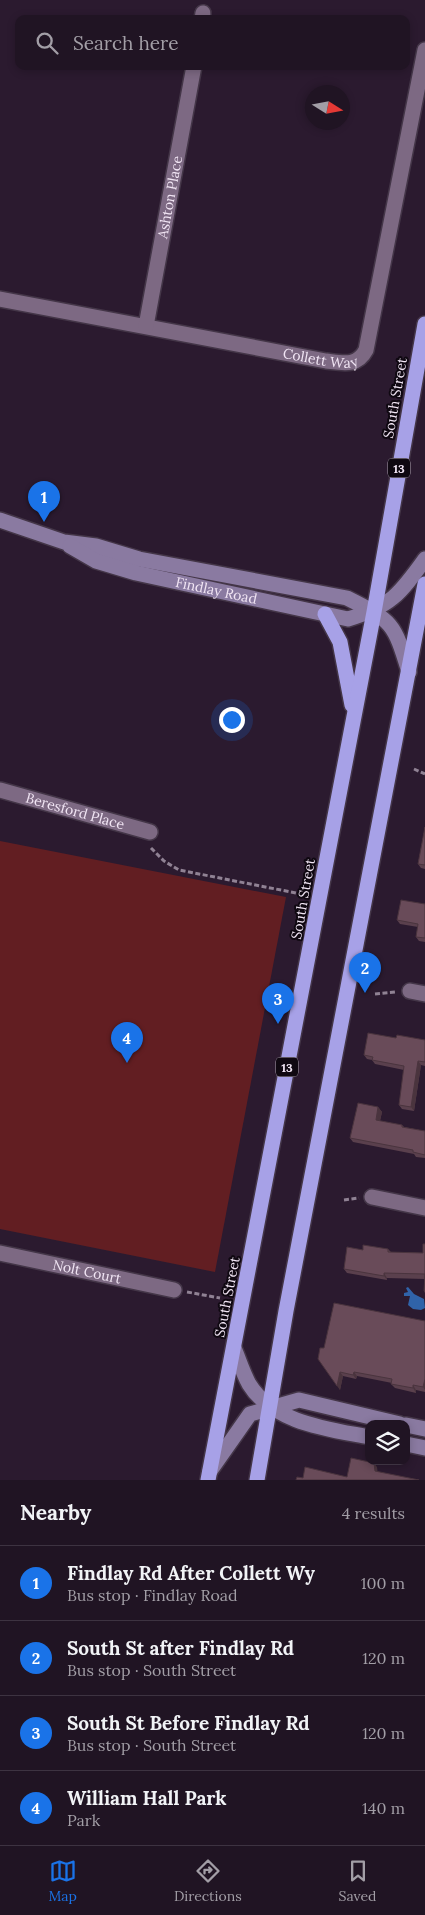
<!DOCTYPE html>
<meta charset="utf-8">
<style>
body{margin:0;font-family:Lora,serif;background:#2d2130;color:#f1f3f6}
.controls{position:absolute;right:15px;bottom:15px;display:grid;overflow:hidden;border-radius:10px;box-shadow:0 2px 8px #0003}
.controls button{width:45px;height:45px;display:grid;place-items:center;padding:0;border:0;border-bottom:1px solid #3d3341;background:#201423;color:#f1f3f6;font:25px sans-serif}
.compass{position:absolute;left:305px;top:85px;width:45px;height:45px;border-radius:50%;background:#201423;box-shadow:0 2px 8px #0003;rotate:101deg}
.you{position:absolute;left:231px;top:719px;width:18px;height:18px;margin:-12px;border:4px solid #fff;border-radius:50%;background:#1a73e8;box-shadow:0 0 0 8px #1a73e833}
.badge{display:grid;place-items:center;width:32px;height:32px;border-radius:50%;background:#1a73e8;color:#fff;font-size:16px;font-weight:700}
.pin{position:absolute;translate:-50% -41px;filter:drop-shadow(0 1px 2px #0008)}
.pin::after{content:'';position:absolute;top:26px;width:18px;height:15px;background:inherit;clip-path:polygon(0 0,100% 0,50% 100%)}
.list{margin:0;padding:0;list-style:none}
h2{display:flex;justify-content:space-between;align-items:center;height:65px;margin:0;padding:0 20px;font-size:21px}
h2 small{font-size:16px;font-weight:400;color:#a29ea6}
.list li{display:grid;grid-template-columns:32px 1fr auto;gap:15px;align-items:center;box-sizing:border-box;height:75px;padding:0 20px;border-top:1px solid #3d3341}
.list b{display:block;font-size:19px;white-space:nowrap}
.list p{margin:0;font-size:16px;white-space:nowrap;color:#a29ea6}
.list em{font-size:16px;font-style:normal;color:#a29ea6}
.icon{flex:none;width:28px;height:28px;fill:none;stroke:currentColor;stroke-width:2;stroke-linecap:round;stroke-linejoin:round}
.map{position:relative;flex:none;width:425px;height:1480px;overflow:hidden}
.search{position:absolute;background:#201423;box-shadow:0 2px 8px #0003;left:15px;right:15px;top:15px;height:55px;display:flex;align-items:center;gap:12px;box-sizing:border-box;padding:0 18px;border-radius:10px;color:#a29ea6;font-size:19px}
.sheet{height:365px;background:#201423}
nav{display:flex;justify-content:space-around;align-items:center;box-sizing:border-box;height:70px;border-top:1px solid #3d3341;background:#201423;font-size:14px;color:#a29ea6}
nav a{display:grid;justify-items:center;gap:2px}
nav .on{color:#1a73e8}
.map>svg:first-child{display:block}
</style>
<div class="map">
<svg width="425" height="1480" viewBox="0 0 425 1480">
<rect width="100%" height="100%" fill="#2b1a2f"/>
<polygon fill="#621e22" points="0,841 286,897 215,1272 0,1229"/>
<polygon fill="#3063a9" points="408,1287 414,1294 424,1299 425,1308 421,1310 413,1309 408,1305 410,1296 404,1296 404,1293 408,1292 406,1288"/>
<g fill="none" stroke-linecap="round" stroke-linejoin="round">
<g stroke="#443648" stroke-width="18">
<g id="street">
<polyline points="202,19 203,13"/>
<path id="s1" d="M0,299L326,361C343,363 357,367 366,350L425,50"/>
<path id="s2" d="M146,326L194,66"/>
<path id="s3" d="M0,790L150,832"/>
<polyline points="410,991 425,994"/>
<polyline points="372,1197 425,1208"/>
<path id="s4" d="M0,1253L174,1290"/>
</g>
</g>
<g stroke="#443648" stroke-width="18">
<g id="secondary">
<path d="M0,520L64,542L96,546L139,559L347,598C393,621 394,623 409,672"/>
<path id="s5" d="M70,546L96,561L136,573L348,619C390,607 400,594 425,559"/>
<path d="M234,1348C239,1360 243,1373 249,1384C273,1423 328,1429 369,1437"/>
<polyline points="406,1425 425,1429"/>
<polyline points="406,1444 425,1448"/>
<polyline points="210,1471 250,1414 299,1400 400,1424"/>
</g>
</g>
<g stroke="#443648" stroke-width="18">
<g id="highway">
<polyline points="325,614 340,642 352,705"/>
<polyline points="208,1480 374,612 425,324"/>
<polyline points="257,1480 286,1311 425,584"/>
</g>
</g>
<g stroke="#908294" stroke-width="3" stroke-dasharray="5 2.5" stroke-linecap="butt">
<polyline points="414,769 425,774"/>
<polyline points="151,848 164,861 179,870 296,893"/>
<polyline points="375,994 396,992"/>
<polyline points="344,1200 359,1198"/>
<polyline points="187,1292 220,1298"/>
</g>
<use href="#street" stroke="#7d6983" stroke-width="15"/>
<use href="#secondary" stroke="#8a7aa1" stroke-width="15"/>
<use href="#highway" stroke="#a7a1e7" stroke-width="15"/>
</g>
<g fill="#5a404d">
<polygon points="425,827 425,869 421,868 418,864"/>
<polygon points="425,904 425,942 419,941 416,937 418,927 400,924 397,920"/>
<polygon points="396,1038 425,1040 425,1066 421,1065 414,1111 402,1109 399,1105 404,1070 375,1064 372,1060 367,1059 364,1055"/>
<polygon points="378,1107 382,1112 380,1121 402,1125 404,1127 425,1131 425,1158 416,1157 414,1154 353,1142 350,1138"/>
<polygon points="425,1244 425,1293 424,1291 425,1279 387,1278 387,1280 347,1273 344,1269 363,1250 388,1249 391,1252 423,1253"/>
<polygon points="425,1321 425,1392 416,1390 416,1393 395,1388 391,1384 392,1383 357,1376 356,1379 343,1376 340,1390 324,1348"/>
</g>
<g fill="#4a343e">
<polygon points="418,1061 421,1065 414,1111 411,1107"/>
<polygon points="378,1107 382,1112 379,1124 376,1120"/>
<polygon points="384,1273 387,1278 387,1280 384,1276"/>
<polygon points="340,1372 343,1376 340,1390 337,1386"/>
<polygon points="354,1372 357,1376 356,1379 353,1375"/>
<polygon points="425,1379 425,1390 423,1387"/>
<polygon points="413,1385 416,1390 416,1393 413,1388"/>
<polygon points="374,1463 377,1467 378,1475 375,1471"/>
</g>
<g fill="#694b59" stroke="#4a343e">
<polygon points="425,827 425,865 418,864"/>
<polygon points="401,900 425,904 425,938 416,937 418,924 397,920"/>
<polygon points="368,1033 396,1038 397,1035 425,1040 425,1062 418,1061 411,1107 399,1105 404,1066 372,1060 373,1057 364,1055"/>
<polygon points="358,1103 378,1107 376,1120 402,1125 402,1127 425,1131 425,1155 413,1152 413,1150 350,1138"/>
<polygon points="423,1244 425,1244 425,1291 424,1291 425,1274 384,1273 384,1276 344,1269 347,1247 363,1250 363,1245 388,1249 388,1252 423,1253"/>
<polygon points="334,1303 425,1321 425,1379 423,1387 413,1385 413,1388 391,1384 392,1379 354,1372 353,1375 340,1372 337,1386 318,1359 320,1348 324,1348"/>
<polygon points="351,1458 374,1463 375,1471 419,1480 296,1480 297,1477 303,1478 305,1467 347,1477"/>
</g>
<g text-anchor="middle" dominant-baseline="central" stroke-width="4" stroke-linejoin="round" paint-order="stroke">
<g fill="#0f0811" stroke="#ada3b0" stroke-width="1">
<rect x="388" y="458.5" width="22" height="19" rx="4"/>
<rect x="276" y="1057.5" width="22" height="19" rx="4"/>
</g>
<g font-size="12" font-weight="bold" fill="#f1e5f4">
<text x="399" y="468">13</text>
<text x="287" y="1067">13</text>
</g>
<g font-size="14" fill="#f1e5f4" stroke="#0f0811">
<text stroke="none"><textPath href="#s2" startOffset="131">Ashton Place</textPath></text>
<text stroke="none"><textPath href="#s1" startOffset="326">Collett Way</textPath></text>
<text transform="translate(395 398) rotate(-80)">South Street</text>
<text stroke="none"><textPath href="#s5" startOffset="154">Findlay Road</textPath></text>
<text stroke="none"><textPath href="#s3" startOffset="78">Beresford Place</textPath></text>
<text transform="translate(303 899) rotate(-80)">South Street</text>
<text stroke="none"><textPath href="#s4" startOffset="89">Nolt Court</textPath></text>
<text transform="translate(227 1297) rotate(-79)">South Street</text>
</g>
</g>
</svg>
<div class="controls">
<button><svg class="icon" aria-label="layers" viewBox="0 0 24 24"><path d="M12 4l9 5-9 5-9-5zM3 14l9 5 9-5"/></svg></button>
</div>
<svg class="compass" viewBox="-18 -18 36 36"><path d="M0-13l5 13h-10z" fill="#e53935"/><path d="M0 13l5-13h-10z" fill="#a29ea6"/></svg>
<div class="you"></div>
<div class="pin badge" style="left:44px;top:522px">1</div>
<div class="pin badge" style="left:365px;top:993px">2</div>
<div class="pin badge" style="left:278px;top:1024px">3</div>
<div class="pin badge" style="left:127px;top:1063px">4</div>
<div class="search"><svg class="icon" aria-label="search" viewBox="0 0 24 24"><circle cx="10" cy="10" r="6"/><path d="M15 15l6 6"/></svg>Search here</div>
</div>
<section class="sheet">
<h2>Nearby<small>4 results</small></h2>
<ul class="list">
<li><span class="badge">1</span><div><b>Findlay Rd After Collett Wy</b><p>Bus stop · Findlay Road</p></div><em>100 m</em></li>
<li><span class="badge">2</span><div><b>South St after Findlay Rd</b><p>Bus stop · South Street</p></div><em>120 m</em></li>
<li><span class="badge">3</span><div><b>South St Before Findlay Rd</b><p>Bus stop · South Street</p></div><em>120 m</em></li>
<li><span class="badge">4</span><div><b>William Hall Park</b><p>Park</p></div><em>140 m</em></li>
</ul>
</section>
<nav>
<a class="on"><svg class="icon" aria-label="map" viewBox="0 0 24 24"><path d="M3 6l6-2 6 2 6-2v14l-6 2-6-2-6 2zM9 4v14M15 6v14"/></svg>Map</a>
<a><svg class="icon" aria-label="directions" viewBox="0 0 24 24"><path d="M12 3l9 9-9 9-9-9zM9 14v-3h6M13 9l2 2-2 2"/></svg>Directions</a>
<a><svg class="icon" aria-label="saved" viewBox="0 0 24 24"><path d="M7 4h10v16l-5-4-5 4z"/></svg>Saved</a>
</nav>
